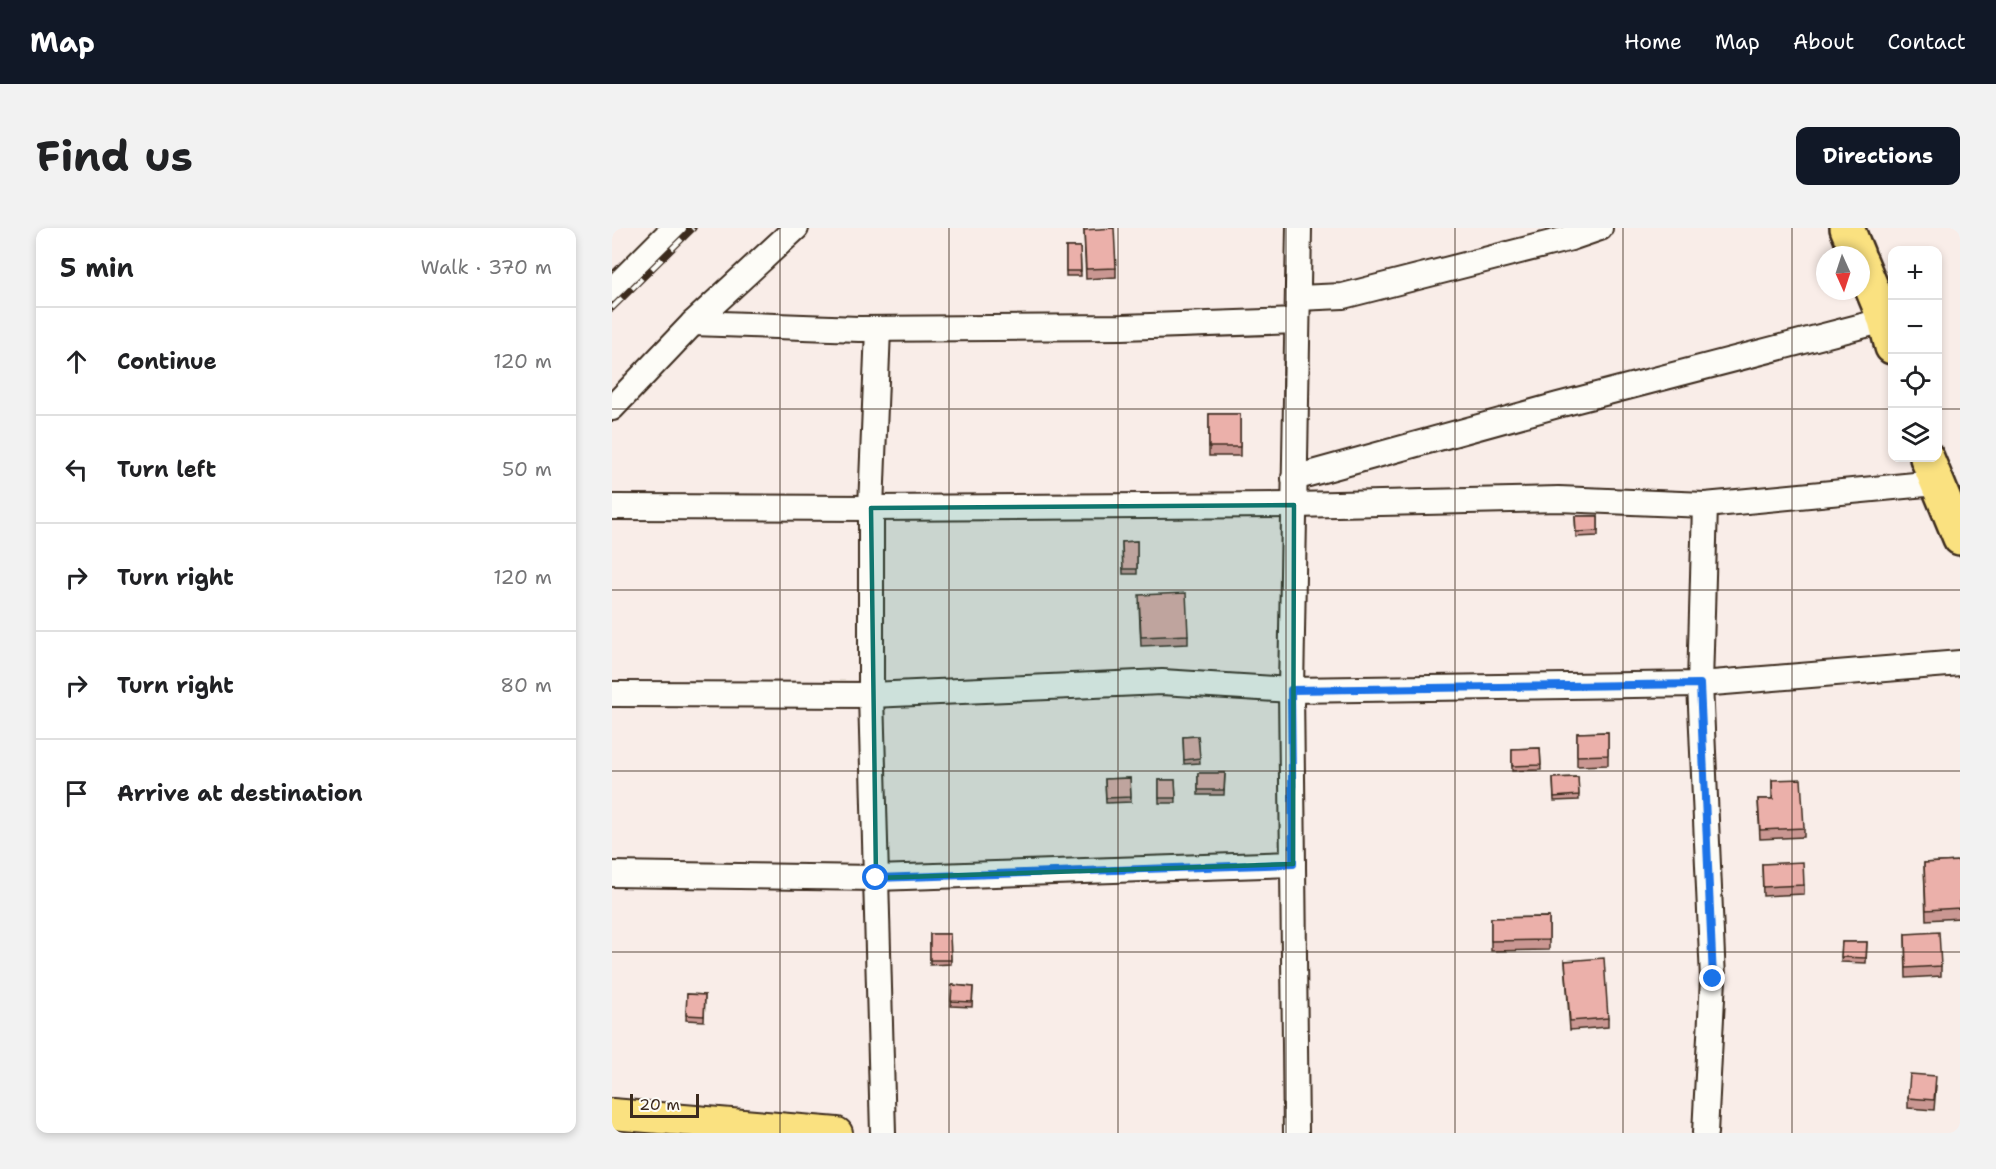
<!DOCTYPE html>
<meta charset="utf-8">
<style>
body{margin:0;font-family:"Shantell Sans",sans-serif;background:#f2f2f2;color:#202124}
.controls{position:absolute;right:18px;top:18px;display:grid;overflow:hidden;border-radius:12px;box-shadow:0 3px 9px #0003}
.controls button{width:54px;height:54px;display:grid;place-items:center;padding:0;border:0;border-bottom:2px solid #e0e0e0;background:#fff;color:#202124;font:30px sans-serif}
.compass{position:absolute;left:1204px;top:18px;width:54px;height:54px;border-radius:50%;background:#fff;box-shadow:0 3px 9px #0003;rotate:177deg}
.scale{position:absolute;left:18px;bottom:15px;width:69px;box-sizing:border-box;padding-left:6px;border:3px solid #3b2a1e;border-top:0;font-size:16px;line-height:21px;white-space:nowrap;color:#3b2a1e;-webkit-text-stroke:4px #fdfcf7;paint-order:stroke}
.stop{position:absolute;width:18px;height:18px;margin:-14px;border:4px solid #1a73e8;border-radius:50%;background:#fff}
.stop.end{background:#1a73e8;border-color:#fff;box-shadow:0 2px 6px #0008}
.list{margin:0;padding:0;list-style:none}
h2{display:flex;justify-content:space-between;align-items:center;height:78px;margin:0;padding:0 24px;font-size:26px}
h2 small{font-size:20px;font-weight:400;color:#757577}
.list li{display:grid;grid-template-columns:39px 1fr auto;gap:18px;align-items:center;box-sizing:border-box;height:108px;padding:0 24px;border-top:2px solid #e0e0e0}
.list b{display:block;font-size:22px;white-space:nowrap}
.list em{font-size:20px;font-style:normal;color:#757577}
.icon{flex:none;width:33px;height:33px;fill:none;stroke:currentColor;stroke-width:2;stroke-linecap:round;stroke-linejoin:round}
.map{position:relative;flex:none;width:1348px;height:905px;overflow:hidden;border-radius:12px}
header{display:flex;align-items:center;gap:36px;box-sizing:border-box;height:84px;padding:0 30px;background:#111827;color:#fff}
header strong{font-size:28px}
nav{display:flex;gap:33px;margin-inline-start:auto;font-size:21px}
.intro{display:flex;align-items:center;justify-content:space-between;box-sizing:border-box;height:144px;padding:0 36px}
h1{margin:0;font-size:42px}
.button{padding:15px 27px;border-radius:12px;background:#111827;color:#fff;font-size:21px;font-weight:700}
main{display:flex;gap:36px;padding:0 36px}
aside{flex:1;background:#fff;border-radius:12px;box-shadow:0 3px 9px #0003}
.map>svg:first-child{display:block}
</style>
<header>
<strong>Map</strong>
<nav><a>Home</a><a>Map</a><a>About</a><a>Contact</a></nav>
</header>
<div class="intro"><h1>Find us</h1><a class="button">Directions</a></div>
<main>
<aside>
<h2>5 min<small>Walk · 370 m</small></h2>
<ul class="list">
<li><svg class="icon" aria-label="ahead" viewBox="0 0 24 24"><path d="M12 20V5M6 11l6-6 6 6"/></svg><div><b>Continue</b></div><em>120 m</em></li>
<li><svg class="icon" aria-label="left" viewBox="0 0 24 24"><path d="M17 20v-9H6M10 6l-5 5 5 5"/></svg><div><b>Turn left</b></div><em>50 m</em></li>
<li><svg class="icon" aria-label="right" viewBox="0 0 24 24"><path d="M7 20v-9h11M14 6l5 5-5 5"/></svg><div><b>Turn right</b></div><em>120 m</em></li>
<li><svg class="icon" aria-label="right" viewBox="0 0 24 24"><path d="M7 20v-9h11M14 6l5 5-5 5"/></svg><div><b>Turn right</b></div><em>80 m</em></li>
<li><svg class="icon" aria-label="arrive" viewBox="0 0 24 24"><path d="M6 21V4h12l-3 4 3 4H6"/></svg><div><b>Arrive at destination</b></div></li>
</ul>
</aside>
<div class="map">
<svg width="1348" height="905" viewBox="0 0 1348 905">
<rect width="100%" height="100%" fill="#f9ede8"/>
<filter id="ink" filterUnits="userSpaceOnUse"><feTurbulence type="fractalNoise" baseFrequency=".0167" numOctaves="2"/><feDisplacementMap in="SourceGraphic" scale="12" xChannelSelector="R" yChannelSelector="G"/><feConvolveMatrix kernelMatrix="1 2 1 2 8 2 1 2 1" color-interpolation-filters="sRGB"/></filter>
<g filter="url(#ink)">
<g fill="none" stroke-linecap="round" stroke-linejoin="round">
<g stroke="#3b2a1e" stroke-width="28">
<g id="minor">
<polyline points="0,62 62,0"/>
<polyline points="686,70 731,68 959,10 988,0"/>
<polyline points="81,95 247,101 510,99 685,93"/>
<polyline points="266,101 259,280 259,467 271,905"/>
<polyline points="0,180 81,95 184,0"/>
<polyline points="682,250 946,177 1273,92"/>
<polyline points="1093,277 1088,456 1101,751 1093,905"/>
<polyline points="0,279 259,280 682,277 947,271 1093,277 1324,255"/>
<polyline points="0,466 259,467 550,454 679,462 1088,456 1348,435"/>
<polyline points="0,646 264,650 681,636"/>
<polyline points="684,905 679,462 687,0"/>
</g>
</g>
<g stroke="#3b2a1e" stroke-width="34">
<polyline id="major" points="0,886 225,905"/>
</g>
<g stroke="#3b2a1e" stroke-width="38">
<g id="highway">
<polyline points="1235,0 1246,27"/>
<polyline points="1249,34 1273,92 1280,119"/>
<polyline points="1315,230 1348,310"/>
</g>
</g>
<use href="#minor" stroke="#fdfcf7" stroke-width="24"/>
<use href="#major" stroke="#fae180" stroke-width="30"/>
<use href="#highway" stroke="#fae180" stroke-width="33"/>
<g stroke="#3b2a1e" stroke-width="7">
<polyline id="rail" points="0,80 81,0"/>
</g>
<use href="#rail" stroke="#fdfcf7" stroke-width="4.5" stroke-dasharray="14" stroke-linecap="butt"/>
</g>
<g fill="#ca9792" stroke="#3b2a1e" stroke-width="1.5">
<polygon points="472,2 504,40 504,49 474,51"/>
<polygon points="454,19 468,19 469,48 454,48"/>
<rect x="597" y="186" width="31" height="42"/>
<polygon points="963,288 986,288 986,308 964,309"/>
<polygon points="525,313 525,346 511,346 510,314"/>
<polygon points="527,376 576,407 576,416 529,418"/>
<polygon points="996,504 996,537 965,538 965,505"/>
<polygon points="586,508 588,535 572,536 571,509"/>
<polygon points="928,520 929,542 900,543 900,521"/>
<polygon points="586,545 613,545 612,567 586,567"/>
<polygon points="966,549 967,572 942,573 941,550"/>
<polygon points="518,550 519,574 494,575 493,551"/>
<polygon points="547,552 563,552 564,575 547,575"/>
<polygon points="1160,552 1192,600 1192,609 1148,611 1146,571 1160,571"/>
<polygon points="1348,633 1348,690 1314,692 1312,635"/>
<polygon points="1150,636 1192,657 1192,666 1151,668"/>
<polygon points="937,689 937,722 879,723 879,690"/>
<polygon points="318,706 338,706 339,736 318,737"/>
<polygon points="1293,706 1329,738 1329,748 1294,750"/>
<polygon points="1230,714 1255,714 1254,735 1229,734"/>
<polygon points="953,733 996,790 996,799 958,802"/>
<polygon points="340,757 361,759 360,779 339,778"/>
<polygon points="75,766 93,767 92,793 74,792"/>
<polygon points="1324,858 1322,882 1296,880 1296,870"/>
</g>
<g fill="#ebb0aa" stroke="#3b2a1e" stroke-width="1.5">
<polygon points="502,0 504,40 474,41 472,2"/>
<polygon points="454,19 468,19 469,43 454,43"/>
<rect x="597" y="186" width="31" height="33"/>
<polygon points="963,288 986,288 986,303 964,304"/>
<polygon points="525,313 525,341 511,341 510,314"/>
<polygon points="574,365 576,407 529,409 527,367"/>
<polygon points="996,504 996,527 965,528 965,505"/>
<polygon points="586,508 588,530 572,532 571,509"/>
<polygon points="928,520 929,537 900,538 900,521"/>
<polygon points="586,545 613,545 612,562 586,562"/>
<polygon points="966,549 967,567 942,569 941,550"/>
<polygon points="518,550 519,569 494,570 493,551"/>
<polygon points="1189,551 1192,600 1148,602 1146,571 1161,571 1160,552"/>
<polygon points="547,552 563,552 564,570 547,570"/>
<polygon points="1348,633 1348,680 1314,682 1312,635"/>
<polygon points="1191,634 1192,657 1151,659 1150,636"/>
<polygon points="937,689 937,712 879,713 879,690"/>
<polygon points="1327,704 1329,738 1294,740 1293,706"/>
<polygon points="318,706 338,706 339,732 318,732"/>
<polygon points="1230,714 1255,714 1254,730 1229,729"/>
<polygon points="992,730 996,790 958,793 953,733"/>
<polygon points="340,757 361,759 360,774 339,773"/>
<polygon points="75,766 93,767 92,788 74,787"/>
<polygon points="1298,846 1324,848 1322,872 1296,870"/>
</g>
</g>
<g fill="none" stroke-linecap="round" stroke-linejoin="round" filter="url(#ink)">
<polyline stroke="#1a73e8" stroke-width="8" points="264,650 681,636 679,462 1088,456 1101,751"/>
</g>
<path fill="#0f766e" fill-opacity="0.2" stroke="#0f766e" stroke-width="4.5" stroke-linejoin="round" d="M682,277L681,636L264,650L259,280Z"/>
<path fill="none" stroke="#3b2a1e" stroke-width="1.5" stroke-opacity="0.55" d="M168,0V905M337,0V905M506,0V905M674,0V905M843,0V905M1011,0V905M1180,0V905M0,181H1280M1326,181H1348M0,362H1348M0,543H1348M0,724H1348"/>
</svg>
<div class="controls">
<button>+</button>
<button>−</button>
<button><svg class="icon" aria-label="locate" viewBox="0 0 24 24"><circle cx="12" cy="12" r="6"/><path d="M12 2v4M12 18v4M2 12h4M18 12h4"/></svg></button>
<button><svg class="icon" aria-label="layers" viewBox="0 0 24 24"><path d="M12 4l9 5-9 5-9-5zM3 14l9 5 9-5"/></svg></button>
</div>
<svg class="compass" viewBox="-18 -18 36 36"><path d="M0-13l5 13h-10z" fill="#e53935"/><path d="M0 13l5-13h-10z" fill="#757577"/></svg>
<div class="scale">20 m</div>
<div class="stop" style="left:264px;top:650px"></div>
<div class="stop end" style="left:1101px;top:751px"></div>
</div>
</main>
